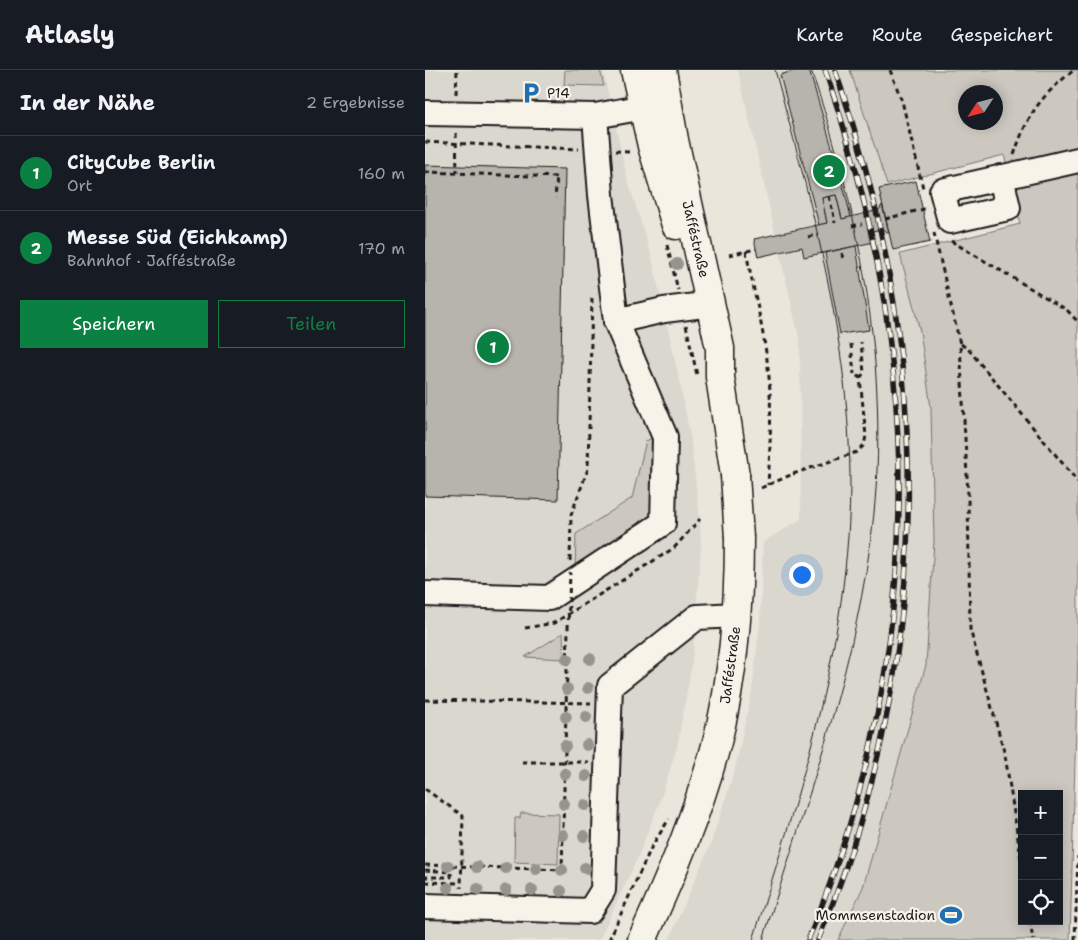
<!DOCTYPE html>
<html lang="de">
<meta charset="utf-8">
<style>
body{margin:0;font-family:"Shantell Sans",sans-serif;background:#242831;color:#f1f3f6}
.controls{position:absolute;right:15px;bottom:15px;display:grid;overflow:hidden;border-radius:0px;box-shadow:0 2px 12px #0003}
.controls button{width:45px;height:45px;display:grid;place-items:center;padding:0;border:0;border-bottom:1px solid #363941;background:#171b24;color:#f1f3f6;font:25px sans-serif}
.compass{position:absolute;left:533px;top:15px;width:45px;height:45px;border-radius:50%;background:#171b24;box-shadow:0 2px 12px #0003;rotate:234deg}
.you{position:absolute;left:376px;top:504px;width:18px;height:18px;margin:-12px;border:4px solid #fff;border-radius:50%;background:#1a73e8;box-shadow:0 0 0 8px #1a73e833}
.badge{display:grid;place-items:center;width:32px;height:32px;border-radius:50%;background:#0b8043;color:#fff;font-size:16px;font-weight:700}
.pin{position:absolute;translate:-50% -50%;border:2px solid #fff;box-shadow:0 1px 5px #0006}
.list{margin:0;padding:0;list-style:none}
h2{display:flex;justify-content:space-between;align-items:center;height:65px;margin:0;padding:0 20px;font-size:21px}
h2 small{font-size:16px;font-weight:400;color:#9ea1a6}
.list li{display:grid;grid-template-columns:32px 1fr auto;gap:15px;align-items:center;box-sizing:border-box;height:75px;padding:0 20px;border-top:1px solid #363941}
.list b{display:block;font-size:19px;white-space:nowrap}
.list p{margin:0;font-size:16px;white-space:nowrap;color:#9ea1a6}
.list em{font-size:16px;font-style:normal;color:#9ea1a6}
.actions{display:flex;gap:10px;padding:15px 20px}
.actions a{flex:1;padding:11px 0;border:1px solid #0b8043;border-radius:0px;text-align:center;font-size:18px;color:#0b8043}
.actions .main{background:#0b8043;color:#fff}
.icon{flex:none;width:28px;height:28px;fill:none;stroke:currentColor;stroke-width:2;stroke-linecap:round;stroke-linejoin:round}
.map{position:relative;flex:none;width:653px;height:870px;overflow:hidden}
header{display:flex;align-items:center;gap:30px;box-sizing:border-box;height:70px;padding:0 25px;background:#171b24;border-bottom:1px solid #363941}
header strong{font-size:24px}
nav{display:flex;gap:28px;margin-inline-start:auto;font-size:18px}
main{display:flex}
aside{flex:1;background:#171b24}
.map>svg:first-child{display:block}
</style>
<header>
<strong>Atlasly</strong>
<nav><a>Karte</a><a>Route</a><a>Gespeichert</a></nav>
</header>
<main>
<aside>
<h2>In der Nähe<small>2 Ergebnisse</small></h2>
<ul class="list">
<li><span class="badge">1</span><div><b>CityCube Berlin</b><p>Ort</p></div><em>160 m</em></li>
<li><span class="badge">2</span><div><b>Messe Süd (Eichkamp)</b><p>Bahnhof · Jafféstraße</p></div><em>170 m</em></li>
</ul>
<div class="actions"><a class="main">Speichern</a><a>Teilen</a></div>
</aside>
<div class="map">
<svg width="653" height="870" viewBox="0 0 653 870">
<rect width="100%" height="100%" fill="#eae6dc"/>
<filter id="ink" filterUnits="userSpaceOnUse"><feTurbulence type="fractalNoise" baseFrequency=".02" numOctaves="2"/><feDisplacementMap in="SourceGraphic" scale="10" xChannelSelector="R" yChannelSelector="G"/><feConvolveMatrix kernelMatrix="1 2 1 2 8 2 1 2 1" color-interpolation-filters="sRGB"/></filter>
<g filter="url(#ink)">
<g fill="#dad7ce">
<polygon points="0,0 178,0 202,108 227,188 255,313 265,365 275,449 276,478 267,593 252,677 234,734 212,789 174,870 0,870"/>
<polygon points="313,0 425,0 462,115 475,184 495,261 506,338 509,471 501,595 438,817 413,870 244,870 286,773 310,699 327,621 335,553 338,472 376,449 375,272"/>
</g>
<g fill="#ccc8c0" stroke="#74726e" fill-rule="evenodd">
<polygon points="140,0 175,0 179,16 139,15"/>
<path d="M425,0H653V584L645,870H413L438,817L501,595L509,471L506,338L495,261L475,184L595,154L579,85L462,115ZM540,22H570V52H540ZM597,724H634V851H597Z"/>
<polygon points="229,367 228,451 150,500 151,464 207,428 221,371"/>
<polygon points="138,563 139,589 100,587"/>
<polygon points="96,743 134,744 133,794 89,792 90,748 95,748"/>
</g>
<g fill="#b6b4ac" stroke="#1c1c1c">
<polygon points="371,0 384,0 415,104 426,147 417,149 411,125 397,128 402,153 394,155 355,5"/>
<polygon points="0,95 140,99 133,430 0,426"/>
<polygon points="491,111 505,172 468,180 454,119"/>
<polygon points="411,125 417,149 454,140 457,135 464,163 458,159 447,161 449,172 379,187 377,177 333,187 329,169 402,153 397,128"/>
<polygon points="431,176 444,260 415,264 400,183"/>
</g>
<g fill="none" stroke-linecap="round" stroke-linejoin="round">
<g stroke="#1c1c1c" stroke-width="28">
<g id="minor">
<polyline points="0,43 170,46 219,37"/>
<polyline points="170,46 176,125 191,251"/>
<polyline points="576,107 583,138 525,151 517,121 653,90"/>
<polyline points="0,524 124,528 238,453 240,367 191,251 239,240 271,236"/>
<polyline points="0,836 165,841 178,820 185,616 272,547 312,545"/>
</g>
</g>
<g stroke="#1c1c1c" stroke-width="31">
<g id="major">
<polyline points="210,0 227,76 251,155"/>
<polyline points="237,0 249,70 295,278 295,307 310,405"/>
<path d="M217,870C247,804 275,738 293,668C309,603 314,535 314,468"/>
</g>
</g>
<g stroke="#1c1c1c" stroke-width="3" stroke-dasharray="5 4" stroke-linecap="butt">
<polyline points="465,0 477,31 498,118"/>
<polyline points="31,24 32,0"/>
<polyline points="31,63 32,103"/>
<polyline points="0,72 154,79"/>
<polyline points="190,81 204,82"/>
<path d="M589,85C603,43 615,27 649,0"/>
<polyline points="0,102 132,107 130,128"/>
<polyline points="404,126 407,139"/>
<polyline points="408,142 410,153"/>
<polyline points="460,149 503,138"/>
<polyline points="427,156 437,154"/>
<polyline points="509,163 535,274 543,425 545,559 580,685 597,795"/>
<polyline points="383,167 394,164"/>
<polyline points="526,171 642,240 653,252"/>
<polyline points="242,175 253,220"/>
<path d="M321,181C329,223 340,264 344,307C347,343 345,379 343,415"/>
<polyline points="417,183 418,190"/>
<polyline points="304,185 331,179"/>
<polyline points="261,255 272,305"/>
<polyline points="426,274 429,304"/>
<polyline points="536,274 544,280 653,412"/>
<polyline points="435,308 439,303 436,272"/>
<polyline points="336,418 368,404"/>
<polyline points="145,491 146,445 163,399 167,228"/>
<polyline points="100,558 129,553 249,478 275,449"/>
<polyline points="0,630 166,633"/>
<polyline points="97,692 164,692"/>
<polyline points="0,719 38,746 36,818"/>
<polyline points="0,795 137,800 143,559"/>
<polyline points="0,800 26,802 26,807 0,807"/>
<polyline points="0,812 36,813"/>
<polyline points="605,851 608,870"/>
<polyline points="184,870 227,776 244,749"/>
<polyline points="650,870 653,786"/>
</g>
<use href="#minor" stroke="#f7f3e8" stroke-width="24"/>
<use href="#major" stroke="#f7f3e8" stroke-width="28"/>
<g stroke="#1c1c1c" stroke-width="1">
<path d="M328,870C379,708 433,545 424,372C418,246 383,122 350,0"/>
<path d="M338,870C378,741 426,611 445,476C468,315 438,153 386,0"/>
</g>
<g stroke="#1c1c1c" stroke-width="5.5">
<g id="rail">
<path d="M383,870C502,585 501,289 400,0"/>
<path d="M393,870C511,590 510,284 410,0"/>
</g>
</g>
<use href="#rail" stroke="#f7f3e8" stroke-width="4" stroke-dasharray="11" stroke-linecap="butt"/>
<g stroke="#1c1c1c" stroke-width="31" stroke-linecap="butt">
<polyline id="major-bridge" points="310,405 314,468"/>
</g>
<g stroke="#1c1c1c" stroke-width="3" stroke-dasharray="5 4" stroke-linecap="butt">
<polyline points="368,404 432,382 439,375 441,366 435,308 429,304"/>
<polyline points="143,559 145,502"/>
</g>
<use href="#major-bridge" stroke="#f7f3e8" stroke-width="28"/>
</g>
<g fill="#96948d">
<circle cx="252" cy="194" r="6"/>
<circle cx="142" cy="589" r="6"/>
<circle cx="165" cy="589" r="6"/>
<circle cx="163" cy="618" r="6"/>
<circle cx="142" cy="619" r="6"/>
<circle cx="141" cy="647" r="6"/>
<circle cx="161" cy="647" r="6"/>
<circle cx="162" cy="675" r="6"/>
<circle cx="140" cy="676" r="6"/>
<circle cx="140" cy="704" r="6"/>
<circle cx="161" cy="706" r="6"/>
<circle cx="139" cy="734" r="6"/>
<circle cx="160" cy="735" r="6"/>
<circle cx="138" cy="765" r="6"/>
<circle cx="159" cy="766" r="6"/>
<circle cx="23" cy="796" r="6"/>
<circle cx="52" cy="797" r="6"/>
<circle cx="81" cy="798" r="6"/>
<circle cx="160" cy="798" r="6"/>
<circle cx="111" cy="799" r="6"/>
<circle cx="137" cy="800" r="6"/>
<circle cx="23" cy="818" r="6"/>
<circle cx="53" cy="819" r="6"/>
<circle cx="81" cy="820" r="6"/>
<circle cx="107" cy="820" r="6"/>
<circle cx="136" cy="821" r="6"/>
</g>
</g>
<defs>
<g id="parking-bare" transform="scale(1.725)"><path d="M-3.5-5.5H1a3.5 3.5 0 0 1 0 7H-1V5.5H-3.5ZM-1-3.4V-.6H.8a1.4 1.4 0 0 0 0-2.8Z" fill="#1f6fb2" stroke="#f7f3e8" stroke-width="2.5" paint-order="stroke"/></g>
<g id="stadium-bare" transform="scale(1.725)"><path d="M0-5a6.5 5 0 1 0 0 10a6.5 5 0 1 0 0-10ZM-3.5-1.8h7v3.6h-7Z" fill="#1f6fb2" stroke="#f7f3e8" stroke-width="2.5" paint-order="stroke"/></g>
</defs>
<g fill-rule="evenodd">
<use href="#parking-bare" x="106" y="23"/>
<use href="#stadium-bare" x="526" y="845"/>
</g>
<g text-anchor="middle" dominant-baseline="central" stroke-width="4.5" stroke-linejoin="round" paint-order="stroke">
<g font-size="14" fill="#1c1c1c" stroke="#f7f3e8" text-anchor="start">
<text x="122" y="23">P14</text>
<text x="510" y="845" text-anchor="end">Mommsenstadion</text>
</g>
<g font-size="14" fill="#1c1c1c" stroke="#f7f3e8">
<text transform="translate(271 169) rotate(77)">Jafféstraße</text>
<text transform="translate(305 595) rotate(-82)">Jafféstraße</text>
</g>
</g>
</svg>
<div class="controls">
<button>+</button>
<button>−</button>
<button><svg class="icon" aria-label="locate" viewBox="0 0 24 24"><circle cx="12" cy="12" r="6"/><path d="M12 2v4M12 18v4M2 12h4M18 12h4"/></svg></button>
</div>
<svg class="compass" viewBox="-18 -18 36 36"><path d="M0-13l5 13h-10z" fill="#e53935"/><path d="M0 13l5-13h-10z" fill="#9ea1a6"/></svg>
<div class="you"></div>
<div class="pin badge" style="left:68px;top:277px">1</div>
<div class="pin badge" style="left:404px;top:101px">2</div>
</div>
</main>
